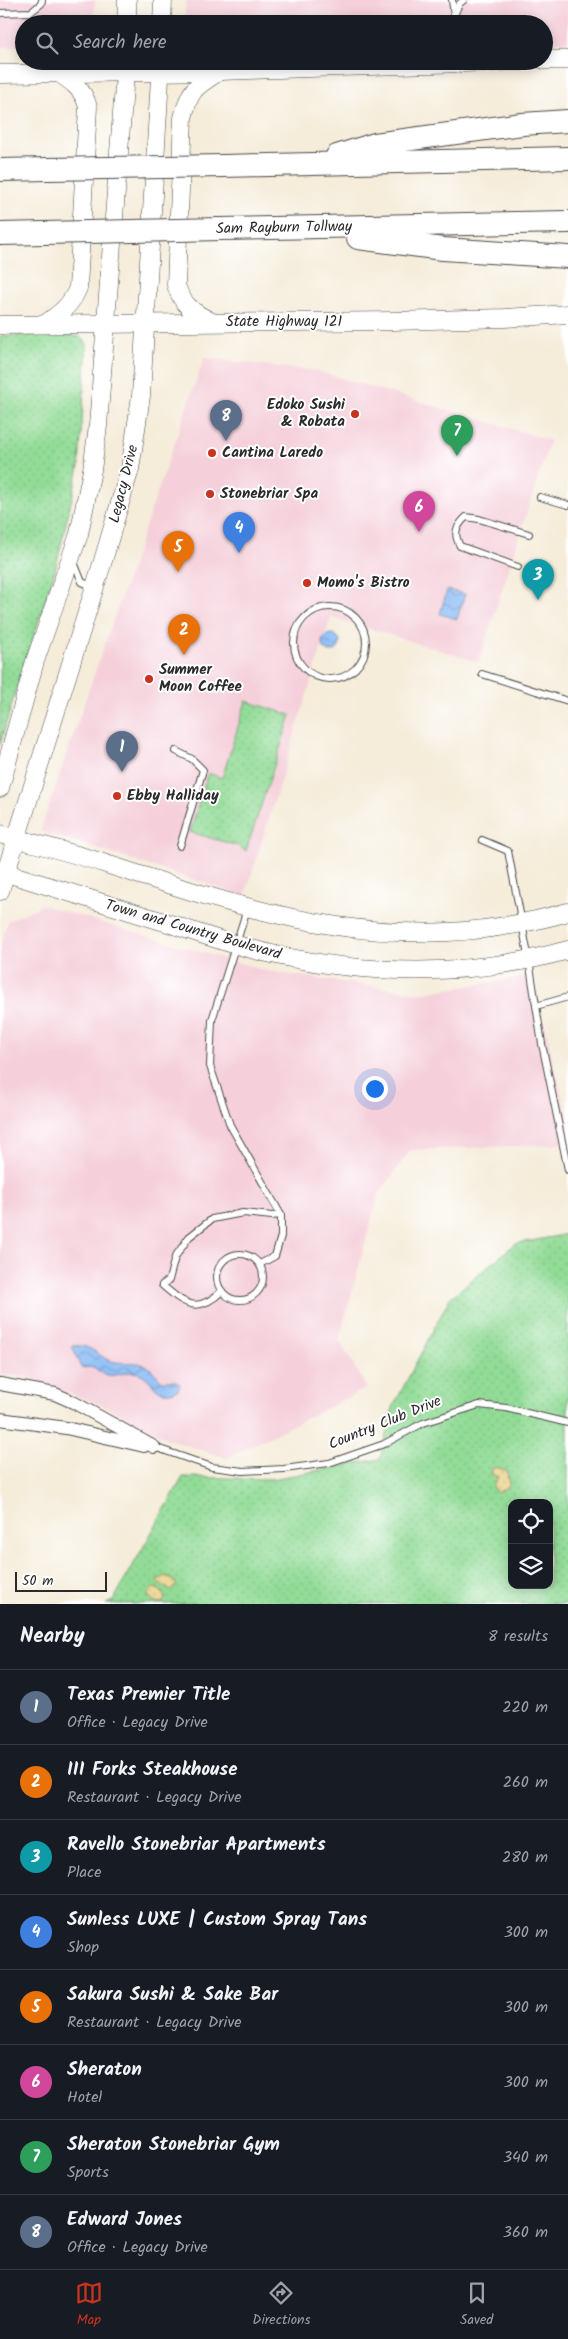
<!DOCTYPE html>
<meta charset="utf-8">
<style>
body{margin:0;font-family:Kalam,sans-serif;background:#20242c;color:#f1f3f6}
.controls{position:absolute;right:15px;bottom:15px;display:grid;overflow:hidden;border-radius:10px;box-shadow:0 2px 12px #0003}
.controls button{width:45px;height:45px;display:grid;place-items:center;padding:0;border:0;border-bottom:1px solid #363941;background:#171b24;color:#f1f3f6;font:25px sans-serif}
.scale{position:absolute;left:15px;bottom:12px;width:92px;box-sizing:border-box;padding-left:5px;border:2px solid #2b2b2b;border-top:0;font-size:14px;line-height:18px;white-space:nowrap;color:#2b2b2b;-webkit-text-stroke:4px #fff;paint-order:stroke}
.you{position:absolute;left:374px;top:1088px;width:18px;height:18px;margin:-12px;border:4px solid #fff;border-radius:50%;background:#1a73e8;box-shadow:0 0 0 8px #1a73e833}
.badge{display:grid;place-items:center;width:32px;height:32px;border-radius:50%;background:#c8321e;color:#fff;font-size:16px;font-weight:700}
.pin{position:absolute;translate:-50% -41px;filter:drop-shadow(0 1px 2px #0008)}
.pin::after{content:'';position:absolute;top:26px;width:18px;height:15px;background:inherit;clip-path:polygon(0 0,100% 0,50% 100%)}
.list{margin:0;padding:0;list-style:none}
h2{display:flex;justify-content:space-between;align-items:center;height:65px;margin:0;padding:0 20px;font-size:21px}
h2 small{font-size:16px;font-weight:400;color:#9ea1a6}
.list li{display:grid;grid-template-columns:32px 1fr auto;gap:15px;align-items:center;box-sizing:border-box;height:75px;padding:0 20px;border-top:1px solid #363941}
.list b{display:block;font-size:19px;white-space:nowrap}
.list p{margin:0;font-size:16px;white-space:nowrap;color:#9ea1a6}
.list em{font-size:16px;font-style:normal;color:#9ea1a6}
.icon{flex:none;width:28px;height:28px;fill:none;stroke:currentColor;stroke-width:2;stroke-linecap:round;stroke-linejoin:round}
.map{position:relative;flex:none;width:568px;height:1604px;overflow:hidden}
.search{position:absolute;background:#171b24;box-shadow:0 2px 12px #0003;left:15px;right:15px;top:15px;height:55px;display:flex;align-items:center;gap:12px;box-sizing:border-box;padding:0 18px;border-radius:28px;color:#9ea1a6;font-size:19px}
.sheet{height:665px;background:#171b24}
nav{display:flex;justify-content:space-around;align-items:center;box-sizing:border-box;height:70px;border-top:1px solid #363941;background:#171b24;font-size:14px;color:#9ea1a6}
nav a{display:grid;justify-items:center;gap:2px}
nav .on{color:#c8321e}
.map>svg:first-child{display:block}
</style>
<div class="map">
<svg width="568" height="1604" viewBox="0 0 568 1604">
<defs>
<pattern id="grass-dots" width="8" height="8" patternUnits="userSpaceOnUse" patternTransform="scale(1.25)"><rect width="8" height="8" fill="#92dc97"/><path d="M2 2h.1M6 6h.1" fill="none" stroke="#7ebd82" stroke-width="1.8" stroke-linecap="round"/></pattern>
<pattern id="sand-dots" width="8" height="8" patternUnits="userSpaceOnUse" patternTransform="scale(1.25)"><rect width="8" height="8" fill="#eeda9e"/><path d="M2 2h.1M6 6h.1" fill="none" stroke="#cb8" stroke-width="1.8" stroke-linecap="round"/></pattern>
<pattern id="water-waves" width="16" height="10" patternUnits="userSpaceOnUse" patternTransform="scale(1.25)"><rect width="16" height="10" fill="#89bbf6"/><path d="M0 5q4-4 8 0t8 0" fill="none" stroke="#7098c7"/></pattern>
</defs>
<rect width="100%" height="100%" fill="#fff"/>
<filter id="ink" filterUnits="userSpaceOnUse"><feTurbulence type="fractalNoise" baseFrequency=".02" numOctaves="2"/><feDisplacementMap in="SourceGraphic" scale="10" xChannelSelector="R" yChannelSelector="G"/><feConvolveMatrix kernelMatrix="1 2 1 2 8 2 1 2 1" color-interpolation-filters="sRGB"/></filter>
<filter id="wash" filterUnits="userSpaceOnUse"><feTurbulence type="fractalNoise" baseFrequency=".0096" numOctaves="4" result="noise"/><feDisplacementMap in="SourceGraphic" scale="20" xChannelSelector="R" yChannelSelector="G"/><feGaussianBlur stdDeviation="1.12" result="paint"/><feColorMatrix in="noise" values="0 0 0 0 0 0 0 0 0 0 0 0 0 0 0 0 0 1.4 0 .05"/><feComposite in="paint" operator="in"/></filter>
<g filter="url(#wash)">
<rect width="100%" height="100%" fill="#f5ecd9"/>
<g fill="#f5cfda">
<polygon points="0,0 95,0 94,24 24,24 24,46 0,47"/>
<polygon points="186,0 568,0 568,42 544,41 544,24 184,24"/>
<polygon points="204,358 317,371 550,440 479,662 331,617 245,896 40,831"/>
<polygon points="42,905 266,971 421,993 532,976 568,1119 568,1144 410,1150 378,1196 339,1340 367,1388 227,1458 167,1439 102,1405 20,1376 0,1375 0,947 8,921"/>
</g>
<g fill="url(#grass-dots)" stroke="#5e8461" fill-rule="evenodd">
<polygon points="60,334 81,337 87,344 79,467 55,571 14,696 0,745 0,336"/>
<polygon points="246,701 291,715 246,851 238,846 190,832 208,773 222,778"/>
<path d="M568,1234V1604H106L113,1601L183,1477L272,1479L380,1459L393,1407L450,1298L515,1244ZM512,1503H549V1585H512Z"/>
</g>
<g fill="url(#sand-dots)" stroke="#8c8264">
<polygon points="496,1467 507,1471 509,1486 497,1493 493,1487 498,1477 491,1474 492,1469"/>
<polygon points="166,1576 175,1582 176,1586 171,1591 159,1584 157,1581"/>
<path d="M154,1588C160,1590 164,1592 165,1599L161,1603L155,1602L148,1596L150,1590Z"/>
</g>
<g fill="url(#water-waves)" stroke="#5a7390">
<polygon points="447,590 465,594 457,619 440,614"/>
<circle cx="331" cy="643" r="9"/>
<path d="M72,1346C96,1344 97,1359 116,1362C127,1364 138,1360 148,1367C153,1370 157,1376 162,1381H177L180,1384L178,1390C153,1399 156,1379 138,1373C121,1368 113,1385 94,1367L81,1368Z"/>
</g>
</g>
<g filter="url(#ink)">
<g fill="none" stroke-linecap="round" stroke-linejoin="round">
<g stroke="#494845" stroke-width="8">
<g id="service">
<polyline points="452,0 455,24"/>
<polyline points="0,13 31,12 41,4 42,0"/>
<polyline points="455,13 459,4 464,0"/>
<polyline points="540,497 568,505"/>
<polyline points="74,562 82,582 94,587"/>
<path d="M518,567L460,546C453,533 456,527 466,517L479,519L529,534"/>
<circle cx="330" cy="643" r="36"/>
<polyline points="482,674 568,701"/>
<polyline points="176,751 192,759 203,770 180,846"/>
<polyline points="482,840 508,851 529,960 542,1044 568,1170"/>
<polyline points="247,909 212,1020 210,1066 230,1125 281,1215 281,1236 275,1256 260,1264"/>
<polyline points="536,1006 568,997"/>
<circle cx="240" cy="1277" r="23"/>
<path d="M222,1291C197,1315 184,1304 162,1285L169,1280L175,1257L189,1237L212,1219L243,1213L272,1216L281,1215"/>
<polyline points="154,1447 212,1467 243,1471 284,1469 329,1463 384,1444 423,1423 479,1405 506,1408 568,1423"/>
</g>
</g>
<g stroke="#494845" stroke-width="14">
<g id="minor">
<polyline points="0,1384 55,1394 73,1402 154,1447"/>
<polyline points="0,1419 66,1428 144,1446"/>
</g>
</g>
<g stroke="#494845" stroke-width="19">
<g id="secondary">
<polyline points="127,24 127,0"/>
<polyline points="162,24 163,0"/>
<polyline points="544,60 568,60"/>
<polyline points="0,74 220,71 521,61"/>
<path d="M210,321C192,312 182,304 176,285L183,118C190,88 195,87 220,71"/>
<path d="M45,324C60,314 71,305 78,288L88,107C83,89 73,82 57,72"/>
<polyline points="0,325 394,321 505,318 568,314"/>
<polyline points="0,788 35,661 79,534 92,470 98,426 126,61"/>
<path d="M0,834C35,844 71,852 106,864C266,916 399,960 568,912"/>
<path d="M0,871C58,889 116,907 174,925C206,936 239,947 272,954C369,976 472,977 568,950"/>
<polyline points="0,891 102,564 130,469 141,396 161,61"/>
</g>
</g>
<g stroke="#494845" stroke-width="24">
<g id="motorway">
<polyline points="337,156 375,144 522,124 568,121"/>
<polyline points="223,166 568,158"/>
<polyline points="0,170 48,169"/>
<polyline points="221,229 568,222"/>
<polyline points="0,234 44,233"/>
<polyline points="358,238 443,249 568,257"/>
</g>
</g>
<use href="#service" stroke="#fff" stroke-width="6"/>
<use href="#minor" stroke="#fff" stroke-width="12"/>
<use href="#secondary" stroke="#fff" stroke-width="18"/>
<use href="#motorway" stroke="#fff" stroke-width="22"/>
<g stroke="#494845" stroke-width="24" stroke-linecap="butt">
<g id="motorway-bridge">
<polyline points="48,169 223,166"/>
<polyline points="44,233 221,229"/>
</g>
</g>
<use href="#motorway-bridge" stroke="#fff" stroke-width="22"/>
</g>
</g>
<g fill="#c8321e" stroke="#fff" stroke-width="2">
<circle cx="355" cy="414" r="5"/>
<circle cx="212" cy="453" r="5"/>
<circle cx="210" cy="494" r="5"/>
<circle cx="307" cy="583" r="5"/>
<circle cx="149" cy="679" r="5"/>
<circle cx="117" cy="796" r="5"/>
</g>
<g text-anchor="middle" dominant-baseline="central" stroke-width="4" stroke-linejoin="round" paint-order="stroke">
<g font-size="15" fill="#2b2b2b" stroke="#fff">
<text transform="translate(284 228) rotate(-1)">Sam Rayburn Tollway</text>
<text x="284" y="322">State Highway 121</text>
<text transform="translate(124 484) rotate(-76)">Legacy Drive</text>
<text transform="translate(193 930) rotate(16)">Town and Country Boulevard</text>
<text transform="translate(385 1423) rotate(-22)">Country Club Drive</text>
</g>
<g font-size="15" font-weight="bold" fill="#2b2b2b" stroke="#fff" text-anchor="start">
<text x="345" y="405" text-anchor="end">Edoko Sushi<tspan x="345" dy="17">&amp; Robata</tspan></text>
<text x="222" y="453">Cantina Laredo</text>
<text x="220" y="494">Stonebriar Spa</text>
<text x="317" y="583">Momo's Bistro</text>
<text x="159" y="670">Summer<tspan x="159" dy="17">Moon Coffee</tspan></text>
<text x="127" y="796">Ebby Halliday</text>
</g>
</g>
</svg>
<div class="controls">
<button><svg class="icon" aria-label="locate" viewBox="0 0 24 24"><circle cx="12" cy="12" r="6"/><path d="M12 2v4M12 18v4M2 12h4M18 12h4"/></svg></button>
<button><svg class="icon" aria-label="layers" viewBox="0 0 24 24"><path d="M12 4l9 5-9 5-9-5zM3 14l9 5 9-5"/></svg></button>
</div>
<div class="scale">50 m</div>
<div class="you"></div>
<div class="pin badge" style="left:122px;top:772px;background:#5c6f8a">1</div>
<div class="pin badge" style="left:184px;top:655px;background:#e8710a">2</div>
<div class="pin badge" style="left:538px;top:600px;background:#0f9aa8">3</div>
<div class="pin badge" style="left:239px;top:553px;background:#3f7fe0">4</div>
<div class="pin badge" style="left:178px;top:572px;background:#e8710a">5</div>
<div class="pin badge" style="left:419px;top:532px;background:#d1479c">6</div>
<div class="pin badge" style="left:457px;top:456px;background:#2e9e5b">7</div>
<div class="pin badge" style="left:226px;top:441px;background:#5c6f8a">8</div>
<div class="search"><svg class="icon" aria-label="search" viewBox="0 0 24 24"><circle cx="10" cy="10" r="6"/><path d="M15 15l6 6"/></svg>Search here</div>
</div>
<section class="sheet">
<h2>Nearby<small>8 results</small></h2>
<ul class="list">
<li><span class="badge" style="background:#5c6f8a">1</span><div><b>Texas Premier Title</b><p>Office · Legacy Drive</p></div><em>220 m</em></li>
<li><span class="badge" style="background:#e8710a">2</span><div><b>III Forks Steakhouse</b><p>Restaurant · Legacy Drive</p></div><em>260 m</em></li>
<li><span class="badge" style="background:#0f9aa8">3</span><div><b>Ravello Stonebriar Apartments</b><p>Place</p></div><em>280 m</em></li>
<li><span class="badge" style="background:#3f7fe0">4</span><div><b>Sunless LUXE | Custom Spray Tans</b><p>Shop</p></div><em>300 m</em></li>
<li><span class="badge" style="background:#e8710a">5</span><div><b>Sakura Sushi &amp; Sake Bar</b><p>Restaurant · Legacy Drive</p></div><em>300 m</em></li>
<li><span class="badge" style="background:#d1479c">6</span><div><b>Sheraton</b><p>Hotel</p></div><em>300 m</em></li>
<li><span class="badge" style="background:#2e9e5b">7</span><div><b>Sheraton Stonebriar Gym</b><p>Sports</p></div><em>340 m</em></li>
<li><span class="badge" style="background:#5c6f8a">8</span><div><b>Edward Jones</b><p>Office · Legacy Drive</p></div><em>360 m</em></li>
</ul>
</section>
<nav>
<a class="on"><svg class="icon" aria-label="map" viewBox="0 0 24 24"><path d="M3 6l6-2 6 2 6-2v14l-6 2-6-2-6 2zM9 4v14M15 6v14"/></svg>Map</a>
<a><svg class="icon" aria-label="directions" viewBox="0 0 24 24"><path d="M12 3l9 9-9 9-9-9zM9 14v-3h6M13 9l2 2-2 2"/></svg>Directions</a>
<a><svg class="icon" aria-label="saved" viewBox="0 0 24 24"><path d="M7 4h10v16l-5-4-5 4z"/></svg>Saved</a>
</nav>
